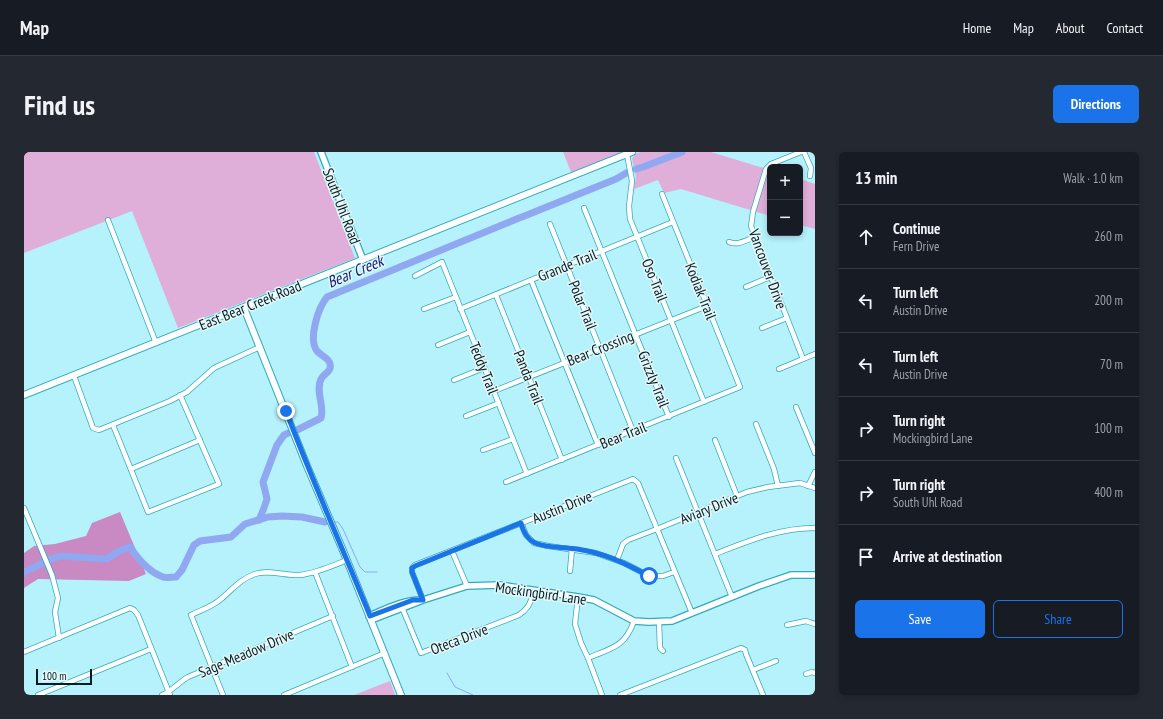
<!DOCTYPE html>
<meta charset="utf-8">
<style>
body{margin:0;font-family:"PT Sans Narrow",sans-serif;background:#242831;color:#f1f3f6}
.controls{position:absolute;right:12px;top:12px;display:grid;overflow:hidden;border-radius:6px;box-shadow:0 2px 6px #0003}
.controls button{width:36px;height:36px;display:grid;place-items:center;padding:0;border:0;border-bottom:1px solid #363941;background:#171b24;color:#f1f3f6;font:20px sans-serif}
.scale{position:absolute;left:12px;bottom:10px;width:56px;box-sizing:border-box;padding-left:4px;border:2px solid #051d21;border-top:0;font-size:11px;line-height:14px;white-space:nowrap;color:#051d21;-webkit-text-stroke:3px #e4f7fa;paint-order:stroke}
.stop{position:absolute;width:12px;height:12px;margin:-9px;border:3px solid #1a73e8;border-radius:50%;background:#fff}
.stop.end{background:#1a73e8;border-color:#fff;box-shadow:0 1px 4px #0008}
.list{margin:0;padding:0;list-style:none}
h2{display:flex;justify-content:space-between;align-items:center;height:52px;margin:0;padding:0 16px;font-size:17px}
h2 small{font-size:13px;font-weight:400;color:#9ea1a6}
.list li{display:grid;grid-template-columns:26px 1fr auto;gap:12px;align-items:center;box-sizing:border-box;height:64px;padding:0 16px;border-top:1px solid #363941}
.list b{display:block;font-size:15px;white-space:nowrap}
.list p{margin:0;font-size:13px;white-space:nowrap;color:#9ea1a6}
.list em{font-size:13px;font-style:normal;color:#9ea1a6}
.actions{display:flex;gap:8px;padding:12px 16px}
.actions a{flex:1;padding:9px 0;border:1px solid #1a73e8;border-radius:6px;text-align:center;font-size:14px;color:#1a73e8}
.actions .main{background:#1a73e8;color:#fff}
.icon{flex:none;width:22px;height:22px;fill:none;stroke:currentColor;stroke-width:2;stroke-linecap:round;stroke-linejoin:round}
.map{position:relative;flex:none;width:791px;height:543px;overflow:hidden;border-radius:6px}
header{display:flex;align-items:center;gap:24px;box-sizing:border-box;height:56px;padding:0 20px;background:#171b24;border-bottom:1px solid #363941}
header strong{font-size:19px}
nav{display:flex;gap:22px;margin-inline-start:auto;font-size:14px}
.intro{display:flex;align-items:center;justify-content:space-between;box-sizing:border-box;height:96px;padding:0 24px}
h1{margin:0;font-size:28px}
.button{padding:10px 18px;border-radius:6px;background:#1a73e8;color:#fff;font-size:14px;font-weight:700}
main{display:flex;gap:24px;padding:0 24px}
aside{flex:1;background:#171b24;border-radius:6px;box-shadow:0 2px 6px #0003}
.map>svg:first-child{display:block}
</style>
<header>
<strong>Map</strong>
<nav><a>Home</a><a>Map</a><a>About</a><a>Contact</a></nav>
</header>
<div class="intro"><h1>Find us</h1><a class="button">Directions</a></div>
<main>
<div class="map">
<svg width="791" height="543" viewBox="0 0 791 543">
<rect width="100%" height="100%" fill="#b5f2fc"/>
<g fill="#dfaed9">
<polygon points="0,0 290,0 331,106 154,176 108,59 0,101"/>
<polygon points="539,0 611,0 549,25"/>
<polygon points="616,0 687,0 746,18 746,64 657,37 640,41 634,28 610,37 612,25 608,7 611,2"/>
<polygon points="776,27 791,32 791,77 776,73"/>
<polygon points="366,529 371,543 330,543"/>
</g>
<polygon fill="#c989c3" points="96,360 122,422 105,429 14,427 0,436 0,401 10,394 31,392 62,384 68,371"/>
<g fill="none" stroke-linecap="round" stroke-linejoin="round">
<g stroke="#90a8f1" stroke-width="1">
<polyline points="311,370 314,370 319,377 336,415 341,420 353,420"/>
<polyline points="423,521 431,535 449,543"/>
</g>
<g stroke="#90a8f1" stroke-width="7">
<polyline points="612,17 619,15 658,0"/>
<polyline points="498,65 592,27 604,20"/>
<path d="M273,278L297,266C301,254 291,240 297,227C300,221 308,220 306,212C305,206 297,204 293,199C284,187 294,156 303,145L495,66"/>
<polyline points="235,368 240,356 243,347 239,330 253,293 260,283 267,280"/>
<path d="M27,407L37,404L83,407L95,399L106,395C114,407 125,420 139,425C142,426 148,425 152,425L158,418L170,393L176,389L207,385L221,372L244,365L258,364L278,365L301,370"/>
<polyline points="0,420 19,411"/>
</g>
<g stroke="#34aabc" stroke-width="6">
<g id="minor">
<polyline points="777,0 747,12 742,17 729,60 727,74 779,207"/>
<polyline points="780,0 787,16 786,24"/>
<polyline points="603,2 608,29 605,54 606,67 680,250"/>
<polyline points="560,56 645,265"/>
<polyline points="84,68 132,191"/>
<polyline points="526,72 609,279"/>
<path d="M705,90C714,94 722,88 731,85"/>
<polyline points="391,124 418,110 503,322"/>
<polyline points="507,128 574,293"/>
<polyline points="722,135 746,125"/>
<polyline points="472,143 538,308"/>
<polyline points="400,157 432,145"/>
<polyline points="436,157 649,70"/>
<polyline points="738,176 763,166"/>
<polyline points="414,193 446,180"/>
<polyline points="755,217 791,202"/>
<polyline points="50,224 69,276 75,278 146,249 163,240 190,216 236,195"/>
<polyline points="430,228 460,216"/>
<polyline points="470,239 683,154"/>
<polyline points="772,255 791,301"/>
<polyline points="442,264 475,251"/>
<polyline points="732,272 750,317 754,334"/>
<polyline points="89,273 124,360 195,332 156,243"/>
<polyline points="691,288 713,344"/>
<polyline points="459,298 489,287"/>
<polyline points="652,306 708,445"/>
<polyline points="107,317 176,288"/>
<polyline points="482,330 716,235 638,42"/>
<polyline points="784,334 791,320"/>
<polyline points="0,356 28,423 34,446 31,460 35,486"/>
<polyline points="497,371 502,383 510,391 524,394 572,401 600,411 625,424 639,424 650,420"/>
<polyline points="428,399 443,434"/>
<path d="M691,402C724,389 755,376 791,376"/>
<polyline points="593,408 599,392 604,388 633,377 723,340 744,335 776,331 791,336"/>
<polyline points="546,419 548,397"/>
<polyline points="291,420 328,515"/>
<polyline points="554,445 551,472 557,491 564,506 578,543"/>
<polyline points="399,448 388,420 388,416 391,413 609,327 614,331 668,461"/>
<path d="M377,453L397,501L495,463C505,456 506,451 511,439"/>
<polyline points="635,470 636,496 639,499"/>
<polyline points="763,473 782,469 791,472"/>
<polyline points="0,500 106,456 110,458 114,463 146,543"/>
<path d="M564,506C588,496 601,495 610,469"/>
<polyline points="729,518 752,509"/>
<polyline points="782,522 788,520 791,521"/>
<polyline points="14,543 127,497"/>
<path d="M138,543C148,539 155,530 164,525L309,464"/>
<path d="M199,543L167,463C177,458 188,455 197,447C208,438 216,427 231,422C245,417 262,424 276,423C293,421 308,414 323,408"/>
<polyline points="260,543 361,501"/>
<polyline points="596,543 717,496 721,498 722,502 739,543"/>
</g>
</g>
<g stroke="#34aabc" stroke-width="8">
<g id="tertiary">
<polyline points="297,0 339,108"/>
<path d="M345,464C362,457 379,448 397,448"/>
<polyline points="347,468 399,448 443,434 476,433 554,445 570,448 610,469 625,470 648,469 735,434 767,423 791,423"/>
</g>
</g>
<g stroke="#34aabc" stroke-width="8">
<g id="secondary">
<polyline points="220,156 283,314 320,401 377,543"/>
<polyline points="0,243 608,0"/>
</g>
</g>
<use href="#minor" stroke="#fff" stroke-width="4.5"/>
<use href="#tertiary" stroke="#fff" stroke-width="5.5"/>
<use href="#secondary" stroke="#fff" stroke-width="6"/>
</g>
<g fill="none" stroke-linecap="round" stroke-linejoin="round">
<path stroke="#1a73e8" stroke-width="5" d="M262,259C288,328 318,395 346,464L389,448H399L388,420V416L391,414L497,371C499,379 503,387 511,391C523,396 539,395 553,397C580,401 601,411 625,424"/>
</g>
<g text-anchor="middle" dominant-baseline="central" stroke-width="3" stroke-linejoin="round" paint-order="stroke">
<g font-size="15" fill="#051d21" stroke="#e4f7fa">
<text transform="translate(318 54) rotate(69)">South Uhl Road</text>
<text transform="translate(543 113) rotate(-22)">Grande Trail</text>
<text transform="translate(744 117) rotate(70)">Vancouver Drive</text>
<text transform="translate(631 128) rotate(68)">Oso Trail</text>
<text transform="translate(677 139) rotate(68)">Kodiak Trail</text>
<text transform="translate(226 153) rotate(-22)">East Bear Creek Road</text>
<text transform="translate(559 153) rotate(68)">Polar Trail</text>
<text transform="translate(576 196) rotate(-22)">Bear Crossing</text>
<text transform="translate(460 216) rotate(68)">Teddy Trail</text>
<text transform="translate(505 225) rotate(68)">Panda Trail</text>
<text transform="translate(630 227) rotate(68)">Grizzly Trail</text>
<text transform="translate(599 283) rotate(-22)">Bear Trail</text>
<text transform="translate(538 355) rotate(-22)">Austin Drive</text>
<text transform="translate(685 356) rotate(-22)">Aviary Drive</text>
<text transform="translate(517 441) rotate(8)">Mockingbird Lane</text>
<text transform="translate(435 487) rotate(-21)">Oteca Drive</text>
<text transform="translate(222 501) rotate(-23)">Sage Meadow Drive</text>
</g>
<g font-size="16" font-style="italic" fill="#172274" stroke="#e4f7fa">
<text transform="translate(331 119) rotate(-23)">Bear Creek</text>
</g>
</g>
</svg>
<div class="controls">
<button>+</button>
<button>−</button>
</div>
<div class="scale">100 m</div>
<div class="stop" style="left:625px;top:424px"></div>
<div class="stop end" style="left:262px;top:259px"></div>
</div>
<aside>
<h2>13 min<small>Walk · 1.0 km</small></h2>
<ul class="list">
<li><svg class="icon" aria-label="ahead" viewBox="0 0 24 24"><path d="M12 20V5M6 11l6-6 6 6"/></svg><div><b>Continue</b><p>Fern Drive</p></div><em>260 m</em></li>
<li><svg class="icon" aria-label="left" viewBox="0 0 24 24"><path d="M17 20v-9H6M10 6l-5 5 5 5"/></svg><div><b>Turn left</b><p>Austin Drive</p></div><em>200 m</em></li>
<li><svg class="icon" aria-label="left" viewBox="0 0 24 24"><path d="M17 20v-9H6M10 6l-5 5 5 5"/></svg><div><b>Turn left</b><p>Austin Drive</p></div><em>70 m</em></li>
<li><svg class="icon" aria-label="right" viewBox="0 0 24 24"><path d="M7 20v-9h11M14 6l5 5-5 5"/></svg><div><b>Turn right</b><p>Mockingbird Lane</p></div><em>100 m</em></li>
<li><svg class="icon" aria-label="right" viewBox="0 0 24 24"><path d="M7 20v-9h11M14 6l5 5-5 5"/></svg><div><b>Turn right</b><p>South Uhl Road</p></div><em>400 m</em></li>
<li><svg class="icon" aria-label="arrive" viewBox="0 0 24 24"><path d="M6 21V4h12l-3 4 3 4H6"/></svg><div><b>Arrive at destination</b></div></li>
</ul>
<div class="actions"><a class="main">Save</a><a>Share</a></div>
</aside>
</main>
